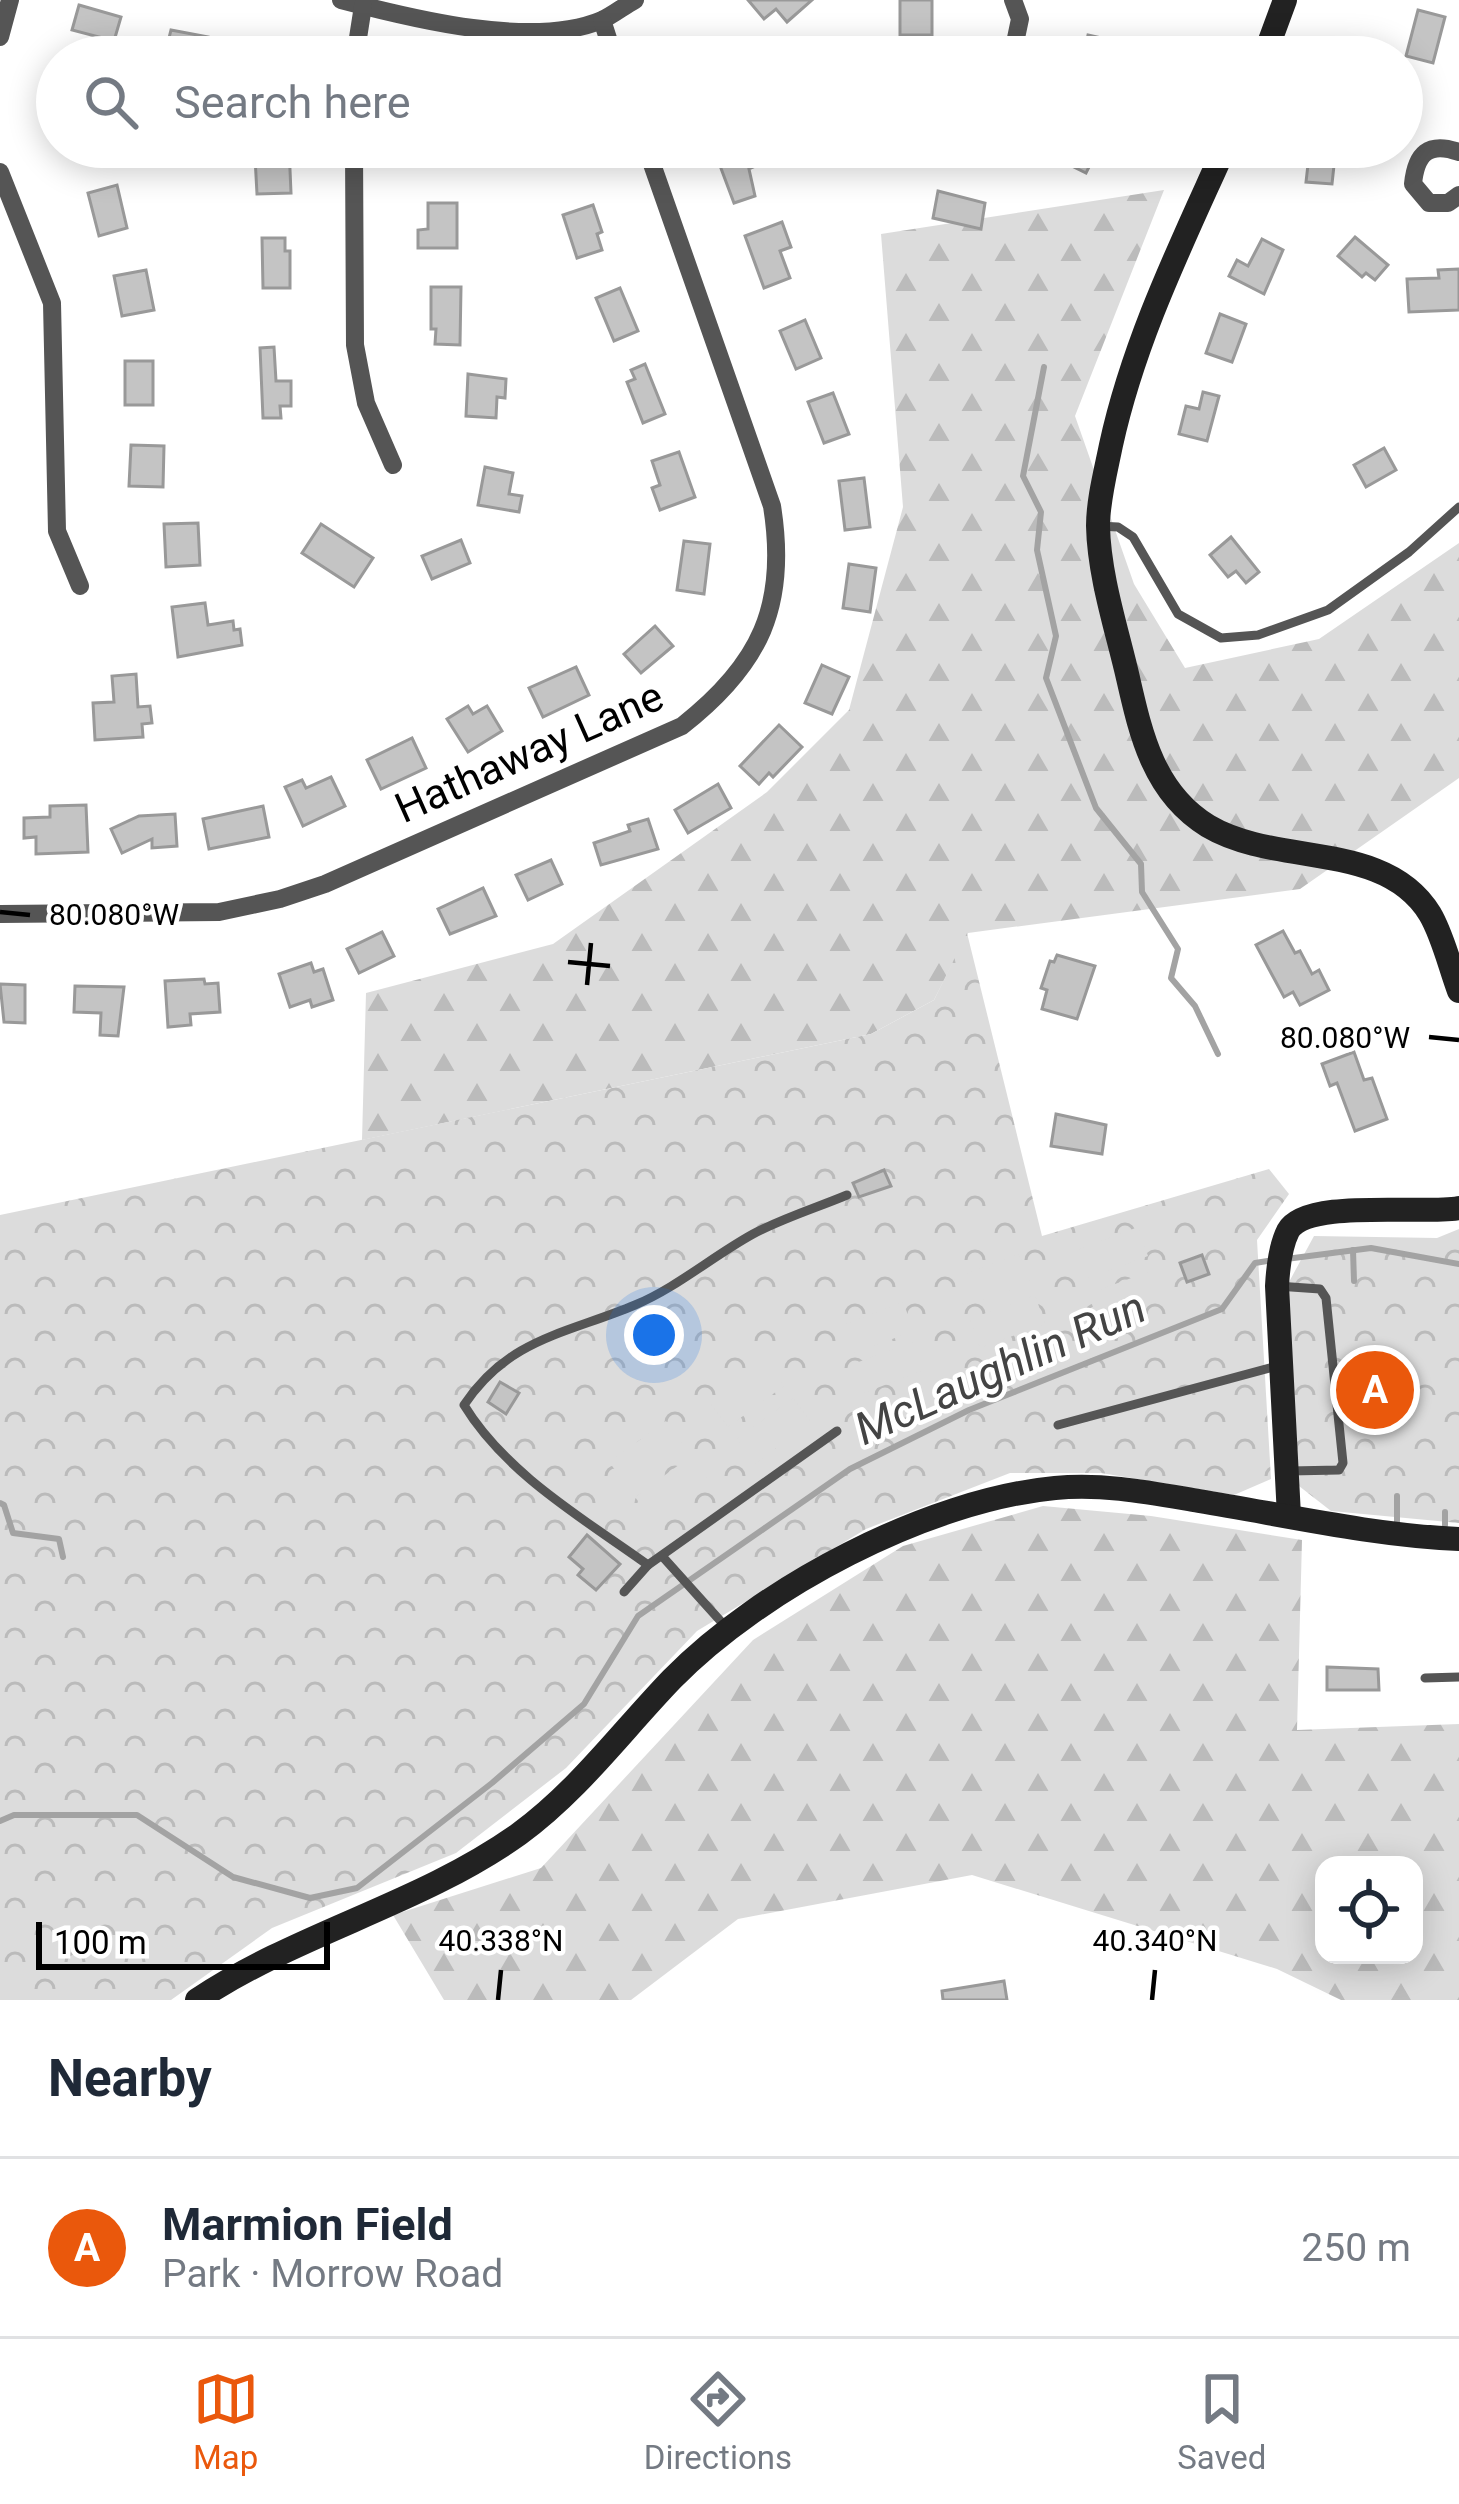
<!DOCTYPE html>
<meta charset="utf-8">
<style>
body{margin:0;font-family:Roboto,sans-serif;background:#f6f6f7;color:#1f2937}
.controls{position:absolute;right:36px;bottom:36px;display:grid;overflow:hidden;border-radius:24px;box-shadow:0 6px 30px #0003}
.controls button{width:108px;height:108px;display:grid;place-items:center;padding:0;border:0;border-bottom:3px solid #e0e1e3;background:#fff;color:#1f2937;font:60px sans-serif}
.scale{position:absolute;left:36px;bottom:30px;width:294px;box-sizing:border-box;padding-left:12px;border:6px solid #000;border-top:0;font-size:33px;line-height:42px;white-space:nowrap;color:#000;-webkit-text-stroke:9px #fff;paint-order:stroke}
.you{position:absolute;left:654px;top:1335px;width:42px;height:42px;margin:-30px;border:9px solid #fff;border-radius:50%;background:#1a73e8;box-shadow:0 0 0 18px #1a73e833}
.badge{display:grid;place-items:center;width:78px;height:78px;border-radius:50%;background:#ea580c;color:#fff;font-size:39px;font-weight:700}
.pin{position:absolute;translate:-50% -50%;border:6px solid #fff;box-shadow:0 3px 12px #0006}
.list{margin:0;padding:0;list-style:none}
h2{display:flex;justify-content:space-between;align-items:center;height:156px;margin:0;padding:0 48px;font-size:51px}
h2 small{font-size:39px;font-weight:400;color:#747a83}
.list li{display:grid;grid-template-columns:78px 1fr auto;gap:36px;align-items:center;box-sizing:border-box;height:180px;padding:0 48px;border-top:3px solid #e0e1e3}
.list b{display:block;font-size:45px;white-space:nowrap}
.list p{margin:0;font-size:39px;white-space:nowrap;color:#747a83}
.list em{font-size:39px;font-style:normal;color:#747a83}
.icon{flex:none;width:66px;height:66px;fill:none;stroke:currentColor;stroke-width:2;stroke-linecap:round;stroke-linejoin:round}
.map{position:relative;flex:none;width:1459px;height:2000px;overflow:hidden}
.search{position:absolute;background:#fff;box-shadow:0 6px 30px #0003;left:36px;right:36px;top:36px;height:132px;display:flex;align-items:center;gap:30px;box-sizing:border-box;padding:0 42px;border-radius:66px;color:#747a83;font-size:45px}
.sheet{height:336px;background:#fff}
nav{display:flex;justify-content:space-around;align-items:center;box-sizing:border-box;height:168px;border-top:3px solid #e0e1e3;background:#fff;font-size:33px;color:#747a83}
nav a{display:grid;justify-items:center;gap:6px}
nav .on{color:#ea580c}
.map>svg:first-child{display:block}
</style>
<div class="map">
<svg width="1459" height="2000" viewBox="0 0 1459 2000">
<defs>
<pattern id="forest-firs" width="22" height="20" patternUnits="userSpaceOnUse" patternTransform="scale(3)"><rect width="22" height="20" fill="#dcdcdc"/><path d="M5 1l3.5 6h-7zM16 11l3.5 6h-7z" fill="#bbb"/></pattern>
<pattern id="park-crowns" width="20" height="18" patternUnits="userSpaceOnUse" patternTransform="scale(3)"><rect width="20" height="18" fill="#dcdcdc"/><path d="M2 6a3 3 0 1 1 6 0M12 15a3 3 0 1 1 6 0" fill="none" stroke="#bbb"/></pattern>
</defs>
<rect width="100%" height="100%" fill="#fff"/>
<g fill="url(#forest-firs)" fill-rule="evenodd">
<polygon points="1164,190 1075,416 1134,584 1185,668 1319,639 1459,543 1459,778 1300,889 968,933 934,1000 871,1034 362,1140 366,993 553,944 767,792 849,710 903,507 881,234"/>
<path d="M1043,1506L1151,1516L1302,1540L1297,1730L1459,1724V2000H1341L1277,1969L972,1875L738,1919L631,2000H444L393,1915L541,1868L753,1640L903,1546ZM1324,1865H1414V1955H1324Z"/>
</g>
<g fill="url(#park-crowns)">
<polygon points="967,933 1042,1236 1269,1169 1289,1194 1257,1240 1271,1479 1234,1495 1101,1473 1010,1473 866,1529 697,1631 566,1768 456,1853 272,1928 171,2000 0,2000 0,1215 871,1034 934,1000"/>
<polygon points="1459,1229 1459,1523 1331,1511 1299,1486 1283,1293 1314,1236 1437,1238"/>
</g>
<g fill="#dcdcdc">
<polygon points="1138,1227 1148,1256 1083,1280 1072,1252"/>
<polygon points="1019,1254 1030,1283 964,1307 954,1278"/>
<polygon points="1153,1270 1164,1298 1099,1323 1088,1294"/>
<polygon points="1035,1295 1045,1324 980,1348 970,1319"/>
<polygon points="903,1302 914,1331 849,1355 838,1327"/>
<polygon points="918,1340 929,1368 864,1393 853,1364"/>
<polygon points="766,1361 784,1386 728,1427 710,1403"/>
<polygon points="793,1398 811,1422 755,1464 737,1439"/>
<polygon points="666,1421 684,1446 628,1487 609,1462"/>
<polygon points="691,1456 709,1481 653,1522 635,1497"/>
</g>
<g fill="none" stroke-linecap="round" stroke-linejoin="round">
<g stroke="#a3a3a3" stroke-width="6">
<polyline points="1044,367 1023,476 1041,512 1037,550 1056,636 1046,678 1096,808 1141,864 1142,892 1178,949 1171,978 1195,1006 1218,1054"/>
<polyline points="1353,1250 1354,1281"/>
<polyline points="1286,1259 1371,1248 1459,1264"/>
<polyline points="0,1503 4,1505 13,1533 59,1539 63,1557"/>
<polyline points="1445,1512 1445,1525"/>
<polyline points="1397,1522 1397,1496"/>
<polyline points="0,1821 14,1815 137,1815 233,1877 310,1898 357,1888 492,1783 584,1704 638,1616 850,1469 969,1410 1222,1309 1255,1263 1273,1260"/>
</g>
</g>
<g fill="#c4c4c4" stroke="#999" stroke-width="3">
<polygon points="748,0 812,0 787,22 776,9 764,19"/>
<rect x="900" y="0" width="32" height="35"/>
<polygon points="79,5 121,17 114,41 72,30"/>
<polygon points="1418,10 1445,17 1433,63 1406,56"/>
<polygon points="171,30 208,37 204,57 165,54"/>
<polygon points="1088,35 1119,42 1116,57 1083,57"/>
<polygon points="264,147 289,147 291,193 257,194 255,157 265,157"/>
<polygon points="713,147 740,147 743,155 755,150 760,164 749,169 755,196 734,203"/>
<polygon points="1069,147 1099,147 1086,173 1062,161"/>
<polygon points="1310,147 1336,147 1332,184 1306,182"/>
<polygon points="117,185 127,228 99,236 88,193"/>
<polygon points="938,191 985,203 981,229 933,218"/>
<polygon points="428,203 457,203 457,248 418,248 418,230 428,229"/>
<polygon points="593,205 602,232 597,234 602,250 577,258 563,215"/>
<polygon points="782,222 791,247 780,251 790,278 764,288 745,236"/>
<polygon points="1355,237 1388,265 1375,280 1366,273 1362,277 1338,256"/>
<polygon points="262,238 285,238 285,251 290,251 290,288 263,288"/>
<polygon points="1262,239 1283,250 1264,294 1229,276 1237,260 1248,266"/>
<polygon points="1459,269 1459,310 1409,312 1407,279 1439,278 1438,270"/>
<polygon points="146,270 154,310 122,316 114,276"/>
<polygon points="431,287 461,287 460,345 435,344 436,329 431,329"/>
<polygon points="620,288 638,331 614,341 596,298"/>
<polygon points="1220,314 1246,324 1232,362 1206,353"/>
<polygon points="805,320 821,358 796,369 780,331"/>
<polygon points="274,347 276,381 291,381 291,406 280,406 281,418 263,418 260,348"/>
<rect x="125" y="361" width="28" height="44"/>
<polygon points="645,364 665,414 643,423 627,382 635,379 631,370"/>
<polygon points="468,374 506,379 505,398 497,397 496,418 466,416"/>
<polygon points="1203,392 1219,396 1207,441 1179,434 1186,406 1199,409"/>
<polygon points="833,393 849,434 824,443 808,402"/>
<polygon points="131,445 164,446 163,487 129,486"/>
<polygon points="1384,448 1396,470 1366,487 1354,465"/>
<polygon points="679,452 695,497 660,510 652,488 660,485 652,461"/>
<polygon points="485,467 513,473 509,494 522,496 519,512 478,505"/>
<polygon points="864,478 870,527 845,530 839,481"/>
<polygon points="198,523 200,565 166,567 164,524"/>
<polygon points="321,524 373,558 354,587 302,553"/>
<polygon points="1231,537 1259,572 1246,583 1236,571 1228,577 1210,555"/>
<polygon points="461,540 470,563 432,579 422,556"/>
<polygon points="684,541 710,544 704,594 677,590"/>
<polygon points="849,564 876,568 870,612 843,608"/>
<polygon points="205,603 208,625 233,621 234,630 240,629 242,645 178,657 172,607"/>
<polygon points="655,626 673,646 641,673 624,654"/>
<polygon points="822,665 849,677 832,714 805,703"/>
<polygon points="576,667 589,695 543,717 529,688"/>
<polygon points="136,674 138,707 150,706 152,723 142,724 143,737 95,740 93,703 114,702 112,676"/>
<polygon points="468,706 473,714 487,706 502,731 468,752 447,719"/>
<polygon points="779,725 802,747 773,777 769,773 759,784 740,766"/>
<polygon points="412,738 426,768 381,789 367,760"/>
<polygon points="331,777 345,806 303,826 285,787 302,780 306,788"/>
<polygon points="718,784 731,808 688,833 675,810"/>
<polygon points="86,805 88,852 36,854 36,837 24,838 24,818 50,817 50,806"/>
<polygon points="263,806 269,837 209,849 203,819"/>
<polygon points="175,814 177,846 152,848 152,839 122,853 111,829 139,816"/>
<polygon points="648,819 658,849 601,865 594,843 630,831 628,825"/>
<polygon points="551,860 562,884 528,900 516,875"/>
<polygon points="483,888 496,916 450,934 438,909"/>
<polygon points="1283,931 1295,953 1300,951 1312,974 1319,970 1329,990 1300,1005 1293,992 1284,997 1256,945"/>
<polygon points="382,932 394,956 359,973 347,949"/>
<polygon points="1057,955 1095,966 1077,1019 1042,1009 1047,990 1041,988 1050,961 1054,962"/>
<polygon points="311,963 314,972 323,969 333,1000 312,1007 310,1000 290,1007 279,974"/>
<polygon points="204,979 205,984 218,983 220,1012 190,1014 191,1025 168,1027 165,981"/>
<polygon points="0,984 25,985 25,1023 4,1022"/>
<polygon points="75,986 124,987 118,1036 100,1035 101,1013 74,1012"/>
<polygon points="1354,1052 1364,1080 1372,1078 1387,1119 1355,1131 1337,1083 1330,1086 1322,1064"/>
<polygon points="1056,1114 1106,1125 1102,1154 1051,1146"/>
<polygon points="884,1170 891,1186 859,1197 853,1183"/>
<polygon points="1202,1255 1209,1274 1187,1282 1180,1263"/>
<polygon points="500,1382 519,1393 506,1414 488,1402"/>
<polygon points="587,1535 620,1564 596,1590 578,1575 583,1569 569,1557"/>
<polygon points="1327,1667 1378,1669 1379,1690 1327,1690"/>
<polygon points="1004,1981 1007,2000 943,2000 942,1991"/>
</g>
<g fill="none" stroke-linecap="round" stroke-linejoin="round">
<g stroke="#555" stroke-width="9">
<polyline points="1098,526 1118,527 1133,537 1178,614 1221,638 1258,635 1328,610 1409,552 1459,507"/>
<polyline points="1277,1286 1320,1289 1326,1298 1343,1463 1339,1470 1290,1471"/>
<polyline points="1058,1425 1277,1366"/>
<polyline points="662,1556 725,1626"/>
<path d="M648,1565C584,1519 506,1474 464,1405C509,1338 566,1334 635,1305C676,1288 713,1256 753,1234C783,1218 816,1208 847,1195"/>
<polyline points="624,1592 648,1565 837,1431"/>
<polyline points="1425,1678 1459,1677"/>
</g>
<g stroke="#555" stroke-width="18">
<path d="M341,0C413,19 533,49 602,20C613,15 624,6 635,0"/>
<polyline points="602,20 614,57"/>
<polyline points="0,37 10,0"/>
<polyline points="355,57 363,6"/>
<polyline points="1012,57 1020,19 1013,0"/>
<polyline points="354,147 355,345 366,403 393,465"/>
<path d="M1459,152C1428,141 1416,154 1413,184L1429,203H1448L1459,195"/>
<polyline points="0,172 52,303 57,531 80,586"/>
<path d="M0,914L219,912L280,899L325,884L682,726C760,665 788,606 772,506L646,147"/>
</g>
<g stroke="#222" stroke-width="24">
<polyline points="1264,57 1285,0"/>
<path d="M1225,147C1181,245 1134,340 1111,445C1106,470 1098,500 1098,526C1099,576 1117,630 1128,678C1141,735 1154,793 1208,826C1277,867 1385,840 1430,914C1443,936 1450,967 1459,991"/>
<path d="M1289,1516L1277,1286C1278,1268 1280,1247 1288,1231C1306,1198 1422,1215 1459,1208"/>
<path d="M197,2000C299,1932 419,1905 519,1834C578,1791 621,1732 672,1679C761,1588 927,1500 1055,1488C1103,1483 1152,1493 1199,1501C1285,1515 1371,1535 1459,1539"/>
</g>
</g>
<path fill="none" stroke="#000" stroke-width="4.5" d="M0,912L30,915M568,962L610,966M587,985L591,943M1429,1037L1459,1040M498,2000L501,1970M1152,2000L1155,1970"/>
<g text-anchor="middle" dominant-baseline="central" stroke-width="9" stroke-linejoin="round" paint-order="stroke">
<g font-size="42" fill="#000" stroke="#fff">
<text transform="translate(529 752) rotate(-24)">Hathaway Lane</text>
</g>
<g font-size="45" font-style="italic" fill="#444" stroke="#fff">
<text transform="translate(1000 1368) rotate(-24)">McLaughlin Run</text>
</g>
</g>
<g font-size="30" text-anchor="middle" fill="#000" stroke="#fff" stroke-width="9" stroke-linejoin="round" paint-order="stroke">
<text x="114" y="925">80.080°W</text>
<text x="1345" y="1048">80.080°W</text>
<text x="501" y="1951">40.338°N</text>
<text x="1155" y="1951">40.340°N</text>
</g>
</svg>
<div class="controls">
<button><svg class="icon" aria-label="locate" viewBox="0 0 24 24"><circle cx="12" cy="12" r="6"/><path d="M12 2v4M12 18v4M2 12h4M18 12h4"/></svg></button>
</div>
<div class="scale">100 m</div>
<div class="you"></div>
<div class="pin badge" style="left:1375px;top:1390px">A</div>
<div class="search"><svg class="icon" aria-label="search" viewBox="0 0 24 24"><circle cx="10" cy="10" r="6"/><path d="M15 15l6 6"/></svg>Search here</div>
</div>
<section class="sheet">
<h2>Nearby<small></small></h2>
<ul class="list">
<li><span class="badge">A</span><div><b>Marmion Field</b><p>Park · Morrow Road</p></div><em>250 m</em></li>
</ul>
</section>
<nav>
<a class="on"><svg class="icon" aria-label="map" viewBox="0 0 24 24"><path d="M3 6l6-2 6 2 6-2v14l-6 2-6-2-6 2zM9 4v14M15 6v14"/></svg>Map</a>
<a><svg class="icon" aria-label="directions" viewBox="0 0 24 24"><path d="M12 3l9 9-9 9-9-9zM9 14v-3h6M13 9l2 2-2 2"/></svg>Directions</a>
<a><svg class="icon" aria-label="saved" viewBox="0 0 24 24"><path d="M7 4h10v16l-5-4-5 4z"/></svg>Saved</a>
</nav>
